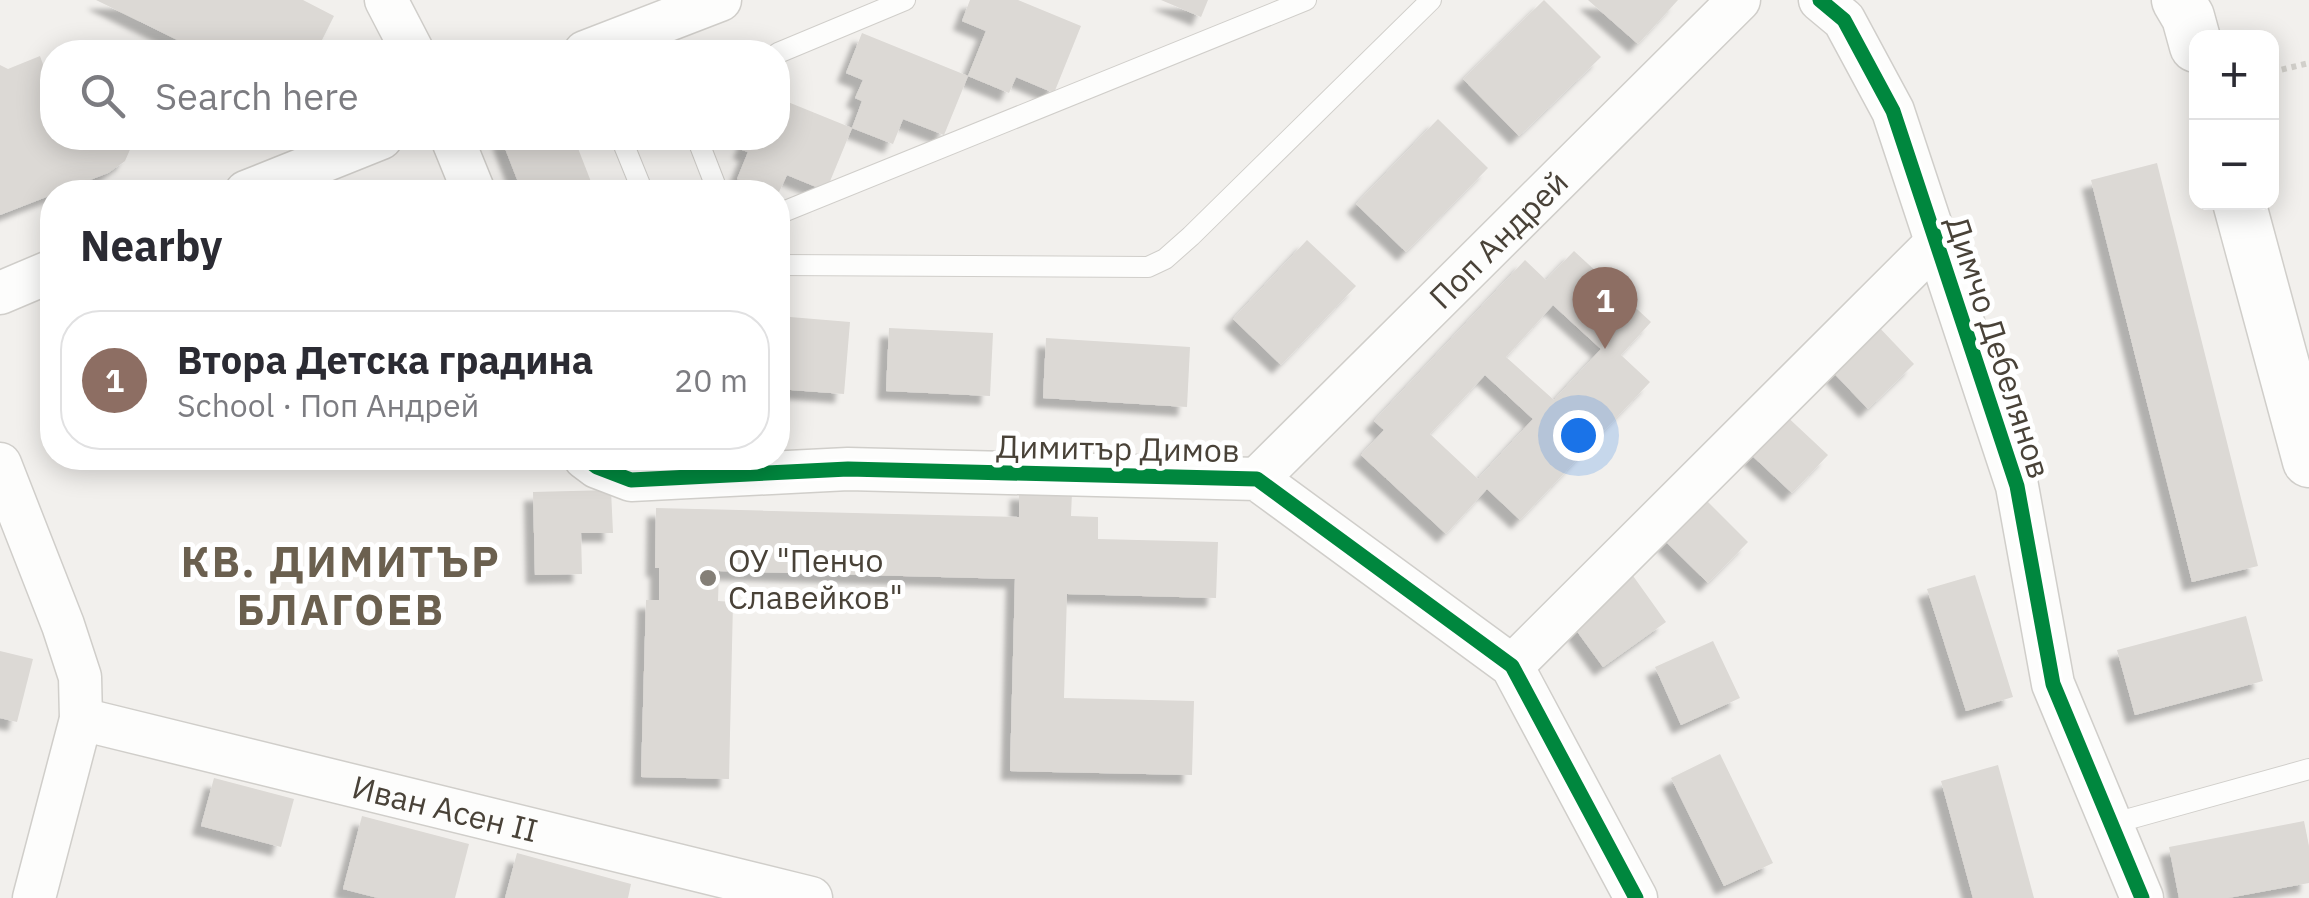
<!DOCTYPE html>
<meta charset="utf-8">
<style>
body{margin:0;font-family:"IBM Plex Sans",sans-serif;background:#f7f7f7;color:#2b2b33}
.controls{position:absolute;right:30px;top:30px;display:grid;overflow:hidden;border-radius:20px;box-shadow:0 5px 25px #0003}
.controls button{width:90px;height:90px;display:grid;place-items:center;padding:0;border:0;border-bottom:2px solid #e1e1e2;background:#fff;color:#2b2b33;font:50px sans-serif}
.you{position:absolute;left:1578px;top:435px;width:35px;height:35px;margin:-25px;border:8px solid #fff;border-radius:50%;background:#1a73e8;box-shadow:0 0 0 15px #1a73e833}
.badge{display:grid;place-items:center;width:65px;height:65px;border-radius:50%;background:#847f77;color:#fff;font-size:32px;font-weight:700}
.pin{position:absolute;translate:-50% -82px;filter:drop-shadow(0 2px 5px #0008)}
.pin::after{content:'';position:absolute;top:52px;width:35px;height:30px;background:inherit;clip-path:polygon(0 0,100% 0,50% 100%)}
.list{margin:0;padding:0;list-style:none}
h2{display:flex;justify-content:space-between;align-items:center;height:130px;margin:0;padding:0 40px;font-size:42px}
h2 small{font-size:32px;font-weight:400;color:#7c7c81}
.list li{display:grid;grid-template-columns:65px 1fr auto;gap:30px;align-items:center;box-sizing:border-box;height:140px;margin:0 20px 20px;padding:0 20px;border:2px solid #e1e1e2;border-radius:40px}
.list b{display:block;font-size:38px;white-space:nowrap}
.list p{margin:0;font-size:32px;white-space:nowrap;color:#7c7c81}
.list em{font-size:32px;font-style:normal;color:#7c7c81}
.icon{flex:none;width:55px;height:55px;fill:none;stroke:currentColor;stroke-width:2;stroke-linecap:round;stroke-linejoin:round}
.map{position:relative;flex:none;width:2309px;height:898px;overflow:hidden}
.search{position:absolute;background:#fff;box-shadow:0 5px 25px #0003;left:40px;top:40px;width:750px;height:110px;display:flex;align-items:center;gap:25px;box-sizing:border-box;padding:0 35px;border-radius:40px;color:#7c7c81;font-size:38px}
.panel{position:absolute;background:#fff;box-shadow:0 5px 25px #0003;left:40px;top:180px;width:750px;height:290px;border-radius:40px}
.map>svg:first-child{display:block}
</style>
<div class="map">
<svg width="2309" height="898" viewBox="0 0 2309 898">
<defs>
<filter id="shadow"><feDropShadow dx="-9" dy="9" stdDeviation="2.5" flood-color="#0004"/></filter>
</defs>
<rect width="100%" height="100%" fill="#f2f0ed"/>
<g fill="#dcd9d5" fill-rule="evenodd" filter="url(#shadow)">
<polygon points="96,0 303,0 334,16 316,52 202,52"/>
<polygon points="970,0 1018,0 1081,26 1054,93 1016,77 1009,93 968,76 986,31 962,21"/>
<polygon points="1161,0 1208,0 1201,17"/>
<polygon points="1544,0 1601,57 1519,136 1463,79"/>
<polygon points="1588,0 1678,0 1638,44"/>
<polygon points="862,33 968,76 944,135 903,119 893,144 852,128 862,101 855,98 863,80 846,73"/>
<polygon points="40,56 52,89 52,138 135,138 125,161 108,173 0,215 0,65 8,69"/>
<polygon points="778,98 852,128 826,191 787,175 779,192 771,192 737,179 748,152 742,150 747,138 778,138"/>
<polygon points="1438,119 1488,168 1406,252 1356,204"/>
<polygon points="501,138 574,138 595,192 522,192"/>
<polygon points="2157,163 2258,566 2192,582 2091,180"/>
<polygon points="1307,240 1356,286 1281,365 1233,319"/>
<path d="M1574,251L1651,322L1621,355L1650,382L1520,520L1487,489L1446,534L1361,455L1384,430L1374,421L1525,260L1546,280ZM1553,305L1601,349L1554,400L1506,357ZM1485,375L1533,419L1478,479L1430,434Z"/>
<polygon points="778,316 850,322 844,394 778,389"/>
<polygon points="1876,324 1914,364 1868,409 1829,368"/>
<polygon points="889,328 993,333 990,396 886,391"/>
<polygon points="1046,338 1190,347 1187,407 1043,398"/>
<polygon points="1781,411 1828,455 1792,493 1745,449"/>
<polygon points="611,490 613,533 581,533 582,574 535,575 533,492"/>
<polygon points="1019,491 1072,492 1071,516 1098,517 1098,539 1218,542 1216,598 1067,594 1064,698 1194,701 1192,775 1010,771 1015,579 719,571 718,601 733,602 729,779 641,777 646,600 659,600 659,568 655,568 656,508 1019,517"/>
<polygon points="1700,494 1748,542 1708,583 1659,535"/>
<polygon points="1631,573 1666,622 1603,667 1568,619"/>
<polygon points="1975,575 2013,697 1966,711 1927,589"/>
<polygon points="2246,616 2263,681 2135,715 2117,650"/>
<polygon points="1713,641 1740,698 1681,725 1655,667"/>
<polygon points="0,651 33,659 17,722 0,718"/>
<polygon points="1720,754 1773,863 1724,886 1671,778"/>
<polygon points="1998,765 2034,898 1973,898 1941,781"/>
<polygon points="214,778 294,799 281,847 201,826"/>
<polygon points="362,816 469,844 455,898 378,898 343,889"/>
<polygon points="2304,821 2309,846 2309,883 2228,898 2179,898 2169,847"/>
<polygon points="517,853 631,884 628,898 505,898"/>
</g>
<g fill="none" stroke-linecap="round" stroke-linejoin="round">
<g stroke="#d0ceca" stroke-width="22">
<g id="service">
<polyline points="778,53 905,0"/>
<polyline points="621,138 643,192"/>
<polyline points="697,138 718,192"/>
<polyline points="778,214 1306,0"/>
<polyline points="778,265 1148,267 1165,259 1191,236 1431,0"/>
<polyline points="2111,824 2309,769"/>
</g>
</g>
<g stroke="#d0ceca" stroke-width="45">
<g id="minor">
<polyline points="386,0 413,52"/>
<polyline points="1820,0 1844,20 1893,111 2017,486 2053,684 2142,898"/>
<polyline points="585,52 720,0"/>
<polyline points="452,138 474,192"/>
<polyline points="246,192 381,138"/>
<polyline points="0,293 52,271"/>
<polyline points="585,458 597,467 631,480 848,469 1257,479 1512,666 1636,898"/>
<polyline points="0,464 63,625 80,677 81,719 34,898"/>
<path id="s1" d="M1257,479L1739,0"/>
<polyline points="1512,666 1937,242"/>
<path id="s2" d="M81,719L811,898"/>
</g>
</g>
<g stroke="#d0ceca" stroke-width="55">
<g id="tertiary">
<polyline points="2178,0 2188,17 2196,46"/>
<polyline points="2239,202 2309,461"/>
</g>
</g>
<polyline stroke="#d2d0cb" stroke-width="6" stroke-dasharray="5 5" stroke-linecap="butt" points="2272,72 2309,63"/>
<use href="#service" stroke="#fdfdfc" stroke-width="20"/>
<use href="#minor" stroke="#fdfdfc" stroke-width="42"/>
<use href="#tertiary" stroke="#fdfdfc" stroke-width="52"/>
<g stroke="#fff" stroke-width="21">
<g id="cycleway">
<polyline points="1820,0 1844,20 1893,111 2017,486 2053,684 2142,898"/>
<polyline points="585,458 597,467 631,480 848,469 1257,479 1512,666 1636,898"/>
</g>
</g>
<use href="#cycleway" stroke="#00873e" stroke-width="15"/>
</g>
<circle fill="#847f77" stroke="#fff" stroke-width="4" cx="708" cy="578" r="10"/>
<g text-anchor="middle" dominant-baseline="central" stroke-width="10" stroke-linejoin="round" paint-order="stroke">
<g font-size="32" fill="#494238" stroke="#fff">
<text stroke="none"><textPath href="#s1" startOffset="340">Поп Андрей</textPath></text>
<text transform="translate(1999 347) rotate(72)">Димчо Дебелянов</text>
<text transform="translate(1118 448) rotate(1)">Димитър Димов</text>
<text stroke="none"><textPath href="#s2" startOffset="375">Иван Асен II</textPath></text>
</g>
<g font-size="32" fill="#494238" stroke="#fff" text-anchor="start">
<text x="728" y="560">ОУ "Пенчо<tspan x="728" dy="37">Славейков"</tspan></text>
</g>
<g font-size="42" font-weight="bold" letter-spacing="2.5" fill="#6b604f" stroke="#fff">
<text x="341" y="561">КВ. ДИМИТЪР<tspan x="341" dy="48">БЛАГОЕВ</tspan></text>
</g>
</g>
</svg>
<div class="controls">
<button>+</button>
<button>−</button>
</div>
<div class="you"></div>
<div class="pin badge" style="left:1605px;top:349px;background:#8d6e63">1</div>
<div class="search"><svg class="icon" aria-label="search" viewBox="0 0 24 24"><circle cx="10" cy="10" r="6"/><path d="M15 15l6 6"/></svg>Search here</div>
<section class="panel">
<h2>Nearby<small></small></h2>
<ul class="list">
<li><span class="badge" style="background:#8d6e63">1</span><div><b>Втора Детска градина</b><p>School · Поп Андрей</p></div><em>20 m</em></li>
</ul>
</section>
</div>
